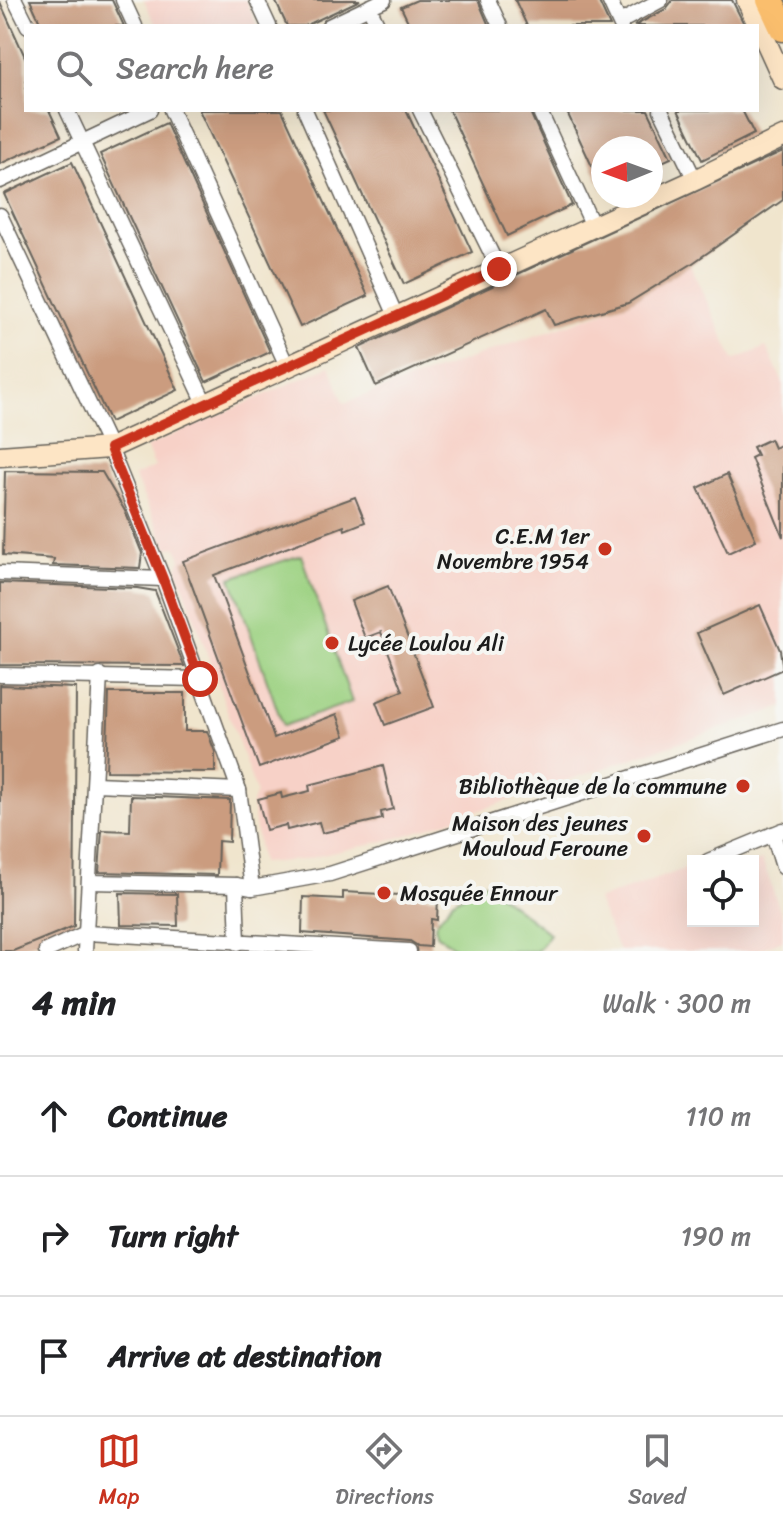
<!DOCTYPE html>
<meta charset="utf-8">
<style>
body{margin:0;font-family:Sriracha,sans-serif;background:#f6f6f6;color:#202124}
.controls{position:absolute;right:24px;bottom:24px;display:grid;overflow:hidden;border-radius:0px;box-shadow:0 8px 32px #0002}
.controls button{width:72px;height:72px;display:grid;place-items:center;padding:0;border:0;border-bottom:2px solid #e0e0e0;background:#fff;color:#202124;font:40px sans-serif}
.compass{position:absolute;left:591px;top:136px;width:72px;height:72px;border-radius:50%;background:#fff;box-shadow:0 8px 32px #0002;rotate:269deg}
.stop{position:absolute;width:24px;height:24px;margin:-18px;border:6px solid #c8321e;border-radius:50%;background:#fff}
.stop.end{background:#c8321e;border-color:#fff;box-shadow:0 2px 8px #0008}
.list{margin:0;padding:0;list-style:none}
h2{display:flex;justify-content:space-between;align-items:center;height:104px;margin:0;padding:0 32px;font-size:34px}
h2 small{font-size:26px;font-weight:400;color:#757577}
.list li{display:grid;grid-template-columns:52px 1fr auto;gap:24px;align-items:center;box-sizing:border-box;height:120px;padding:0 32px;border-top:2px solid #e0e0e0}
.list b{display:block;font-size:30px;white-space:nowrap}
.list em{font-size:26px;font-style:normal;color:#757577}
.icon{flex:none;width:44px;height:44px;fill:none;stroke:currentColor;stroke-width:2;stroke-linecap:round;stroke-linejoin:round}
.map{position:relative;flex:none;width:783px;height:951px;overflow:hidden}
.search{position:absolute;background:#fff;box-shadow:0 8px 32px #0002;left:24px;right:24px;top:24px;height:88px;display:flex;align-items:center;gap:20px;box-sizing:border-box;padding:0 28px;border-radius:0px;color:#757577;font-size:30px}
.sheet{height:464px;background:#fff}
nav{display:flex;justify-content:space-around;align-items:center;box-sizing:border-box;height:112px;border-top:2px solid #e0e0e0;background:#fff;font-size:22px;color:#757577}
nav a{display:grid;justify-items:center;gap:4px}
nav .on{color:#c8321e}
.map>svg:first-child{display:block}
</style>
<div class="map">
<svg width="783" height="951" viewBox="0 0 783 951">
<rect width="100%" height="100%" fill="#f6f6f2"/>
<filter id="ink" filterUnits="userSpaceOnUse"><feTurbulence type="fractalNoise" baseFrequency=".0125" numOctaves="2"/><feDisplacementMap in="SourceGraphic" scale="16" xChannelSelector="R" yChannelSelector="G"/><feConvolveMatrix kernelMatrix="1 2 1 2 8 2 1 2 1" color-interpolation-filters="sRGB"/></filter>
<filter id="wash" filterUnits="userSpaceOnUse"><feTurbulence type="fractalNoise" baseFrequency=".006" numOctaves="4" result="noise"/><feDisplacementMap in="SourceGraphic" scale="32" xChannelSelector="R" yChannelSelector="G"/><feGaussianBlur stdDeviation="1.8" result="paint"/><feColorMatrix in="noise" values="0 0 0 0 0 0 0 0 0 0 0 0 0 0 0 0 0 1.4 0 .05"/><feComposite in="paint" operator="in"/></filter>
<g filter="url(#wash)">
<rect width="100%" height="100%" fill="#f0e5cd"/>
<g fill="#f7d1c7">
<polygon points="144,0 246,0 257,26 156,26"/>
<polygon points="690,265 734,360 766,347 783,382 783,707 401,837 301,860 261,863 252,803 256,792 177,568 181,559 176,547 167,548 134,476 155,467 146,447 330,366 344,403 628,303"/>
<polygon points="762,860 783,919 783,940 754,951 619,951 597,900 693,866 693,921 753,921 753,863"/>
</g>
<g fill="#9cd181" stroke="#5c764e" stroke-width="2">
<polygon points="301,555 352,702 283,726 231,578"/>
<polygon points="484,883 550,934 537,951 459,951 436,934 435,924 452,902"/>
</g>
<g id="blocks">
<g fill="#cb9c7f">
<polygon points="30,0 112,0 124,26 42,26"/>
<polygon points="275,0 360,0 305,26 287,26"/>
<polygon points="417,0 478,0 489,26 410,26 401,7"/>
<polygon points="515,0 598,0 610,26 527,26"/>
<polygon points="673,0 732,0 745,26 634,26 666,9"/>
<polygon points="0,2 26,59 26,110 49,110 61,136 0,164"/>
<polygon points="199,110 282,110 368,296 300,327"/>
<polygon points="323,110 406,110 472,252 404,284"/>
<polygon points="449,110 529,110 572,205 507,236"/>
<polygon points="566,110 648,110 671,158 651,167 651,148 603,148 603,190"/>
<polygon points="678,110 742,110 754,134 702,160"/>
<polygon points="166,123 270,352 206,382 100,154"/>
<polygon points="783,151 783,200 690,265 628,303 554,325 546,309 376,386 359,348"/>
<polygon points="72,162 178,390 110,422 4,194"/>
<polygon points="770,439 774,448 783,443 783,537 751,458 757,455 753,447"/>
<polygon points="5,471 102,472 125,511 142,553 140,568 53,565 54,559 3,555"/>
<polygon points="727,474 756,540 728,553 698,488"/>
<polygon points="355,497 365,522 345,530 344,526 214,575 274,738 337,714 345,736 259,768 183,561"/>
<polygon points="0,583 137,588 155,591 184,666 0,665"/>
<polygon points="388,586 434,707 385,725 376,702 403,691 381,632 365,638 351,601"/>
<polygon points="760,605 780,650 783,669 724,695 697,633"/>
<polygon points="0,685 76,688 74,926 13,951 0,951"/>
<polygon points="109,693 185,693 185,731 207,731 215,752 215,772 106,771"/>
<polygon points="383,766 393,809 381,812 382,819 322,833 319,822 287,830 286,825 266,830 258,799 281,793 282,798 310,791 309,785"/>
<polygon points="131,796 230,800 229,842 218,841 217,875 99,872 102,830 130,831"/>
<polygon points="343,892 438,897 437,920 431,919 430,947 418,946 410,941 302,933 303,897 343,899"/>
<polygon points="120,893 177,894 178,926 121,925"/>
</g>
</g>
</g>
<g filter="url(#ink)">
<use href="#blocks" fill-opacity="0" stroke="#66625a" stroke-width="2"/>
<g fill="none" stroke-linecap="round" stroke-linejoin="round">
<g stroke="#66625a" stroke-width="17">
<g id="street">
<polyline points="15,0 28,26"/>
<polyline points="123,0 135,26"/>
<polyline points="257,0 269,26"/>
<polyline points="488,0 500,26"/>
<polyline points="609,0 621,26"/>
<polyline points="369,7 378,26"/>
<polyline points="620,22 661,0"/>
<polyline points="329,26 384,0"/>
<polyline points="67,110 205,403"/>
<polyline points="171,110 287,366"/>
<polyline points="305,110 396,316"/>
<polyline points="420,110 499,269"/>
<polyline points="539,110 593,226"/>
<polyline points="661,110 695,180"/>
<polyline points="0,181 150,110"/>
<polyline points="0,215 110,448 163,579 239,790 252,888"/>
<polyline points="0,573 163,579"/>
<polyline points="0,675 200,679"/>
<polyline points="95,784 239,790"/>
<polyline points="773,834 783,867"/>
<polyline points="708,861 783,830"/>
<polyline points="90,882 236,885"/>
<polyline points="238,943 236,885 252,888 330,874 783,729"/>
<polyline points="46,951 86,933 409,951"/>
<polyline points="85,951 100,675"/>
</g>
</g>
<g stroke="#66625a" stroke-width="23">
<g id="secondary">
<polyline points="747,0 783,79"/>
<polyline points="0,456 110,448 695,180 783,137"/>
</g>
</g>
<g stroke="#66625a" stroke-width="29">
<polyline id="highway" points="770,0 783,28"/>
</g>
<use href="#street" stroke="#fff" stroke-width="14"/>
<use href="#secondary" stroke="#fde5c5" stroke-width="20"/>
<use href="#highway" stroke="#fabe6d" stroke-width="26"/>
</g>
</g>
<g fill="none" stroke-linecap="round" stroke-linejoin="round" filter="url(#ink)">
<polyline stroke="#c8321e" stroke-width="10" points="200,679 163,579 110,448 499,269"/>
</g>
<g fill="#c8321e" stroke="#f6f6f2" stroke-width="3">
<circle cx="605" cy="549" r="8"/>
<circle cx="332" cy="643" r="8"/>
<circle cx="743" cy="786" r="8"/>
<circle cx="644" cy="836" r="8"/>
<circle cx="384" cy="893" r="8"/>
</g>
<g text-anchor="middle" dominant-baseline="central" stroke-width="8" stroke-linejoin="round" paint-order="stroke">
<g font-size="22" fill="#1c1c1c" stroke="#f6f6f2" text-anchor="end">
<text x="589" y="536">C.E.M 1er<tspan x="589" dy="25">Novembre 1954</tspan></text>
<text x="348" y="643" text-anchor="start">Lycée Loulou Ali</text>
<text x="727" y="786">Bibliothèque de la commune</text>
<text x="628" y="823">Maison des jeunes<tspan x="628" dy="25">Mouloud Feroune</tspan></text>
<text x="400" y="893" text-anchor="start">Mosquée Ennour</text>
</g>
</g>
</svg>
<div class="controls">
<button><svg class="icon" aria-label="locate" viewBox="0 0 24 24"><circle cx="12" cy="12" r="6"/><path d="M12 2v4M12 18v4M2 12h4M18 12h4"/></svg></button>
</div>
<svg class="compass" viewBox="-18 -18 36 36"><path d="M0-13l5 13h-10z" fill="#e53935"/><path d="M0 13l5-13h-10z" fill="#757577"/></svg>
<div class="stop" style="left:200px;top:679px"></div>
<div class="stop end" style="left:499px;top:269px"></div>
<div class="search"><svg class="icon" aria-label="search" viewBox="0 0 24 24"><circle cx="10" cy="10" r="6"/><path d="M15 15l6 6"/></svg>Search here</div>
</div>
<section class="sheet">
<h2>4 min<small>Walk · 300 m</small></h2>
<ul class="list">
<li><svg class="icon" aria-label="ahead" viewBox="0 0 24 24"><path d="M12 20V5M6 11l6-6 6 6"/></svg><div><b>Continue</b></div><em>110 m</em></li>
<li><svg class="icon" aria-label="right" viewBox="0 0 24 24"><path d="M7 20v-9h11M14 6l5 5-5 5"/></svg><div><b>Turn right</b></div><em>190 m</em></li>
<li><svg class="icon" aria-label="arrive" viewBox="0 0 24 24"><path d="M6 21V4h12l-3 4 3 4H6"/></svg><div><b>Arrive at destination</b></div></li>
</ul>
</section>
<nav>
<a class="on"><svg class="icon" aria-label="map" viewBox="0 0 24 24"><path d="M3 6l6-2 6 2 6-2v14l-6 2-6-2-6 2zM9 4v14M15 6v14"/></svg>Map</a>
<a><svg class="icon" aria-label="directions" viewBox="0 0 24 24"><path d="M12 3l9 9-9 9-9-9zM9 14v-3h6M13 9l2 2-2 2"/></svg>Directions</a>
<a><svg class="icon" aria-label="saved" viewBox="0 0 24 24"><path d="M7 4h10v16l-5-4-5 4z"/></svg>Saved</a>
</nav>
